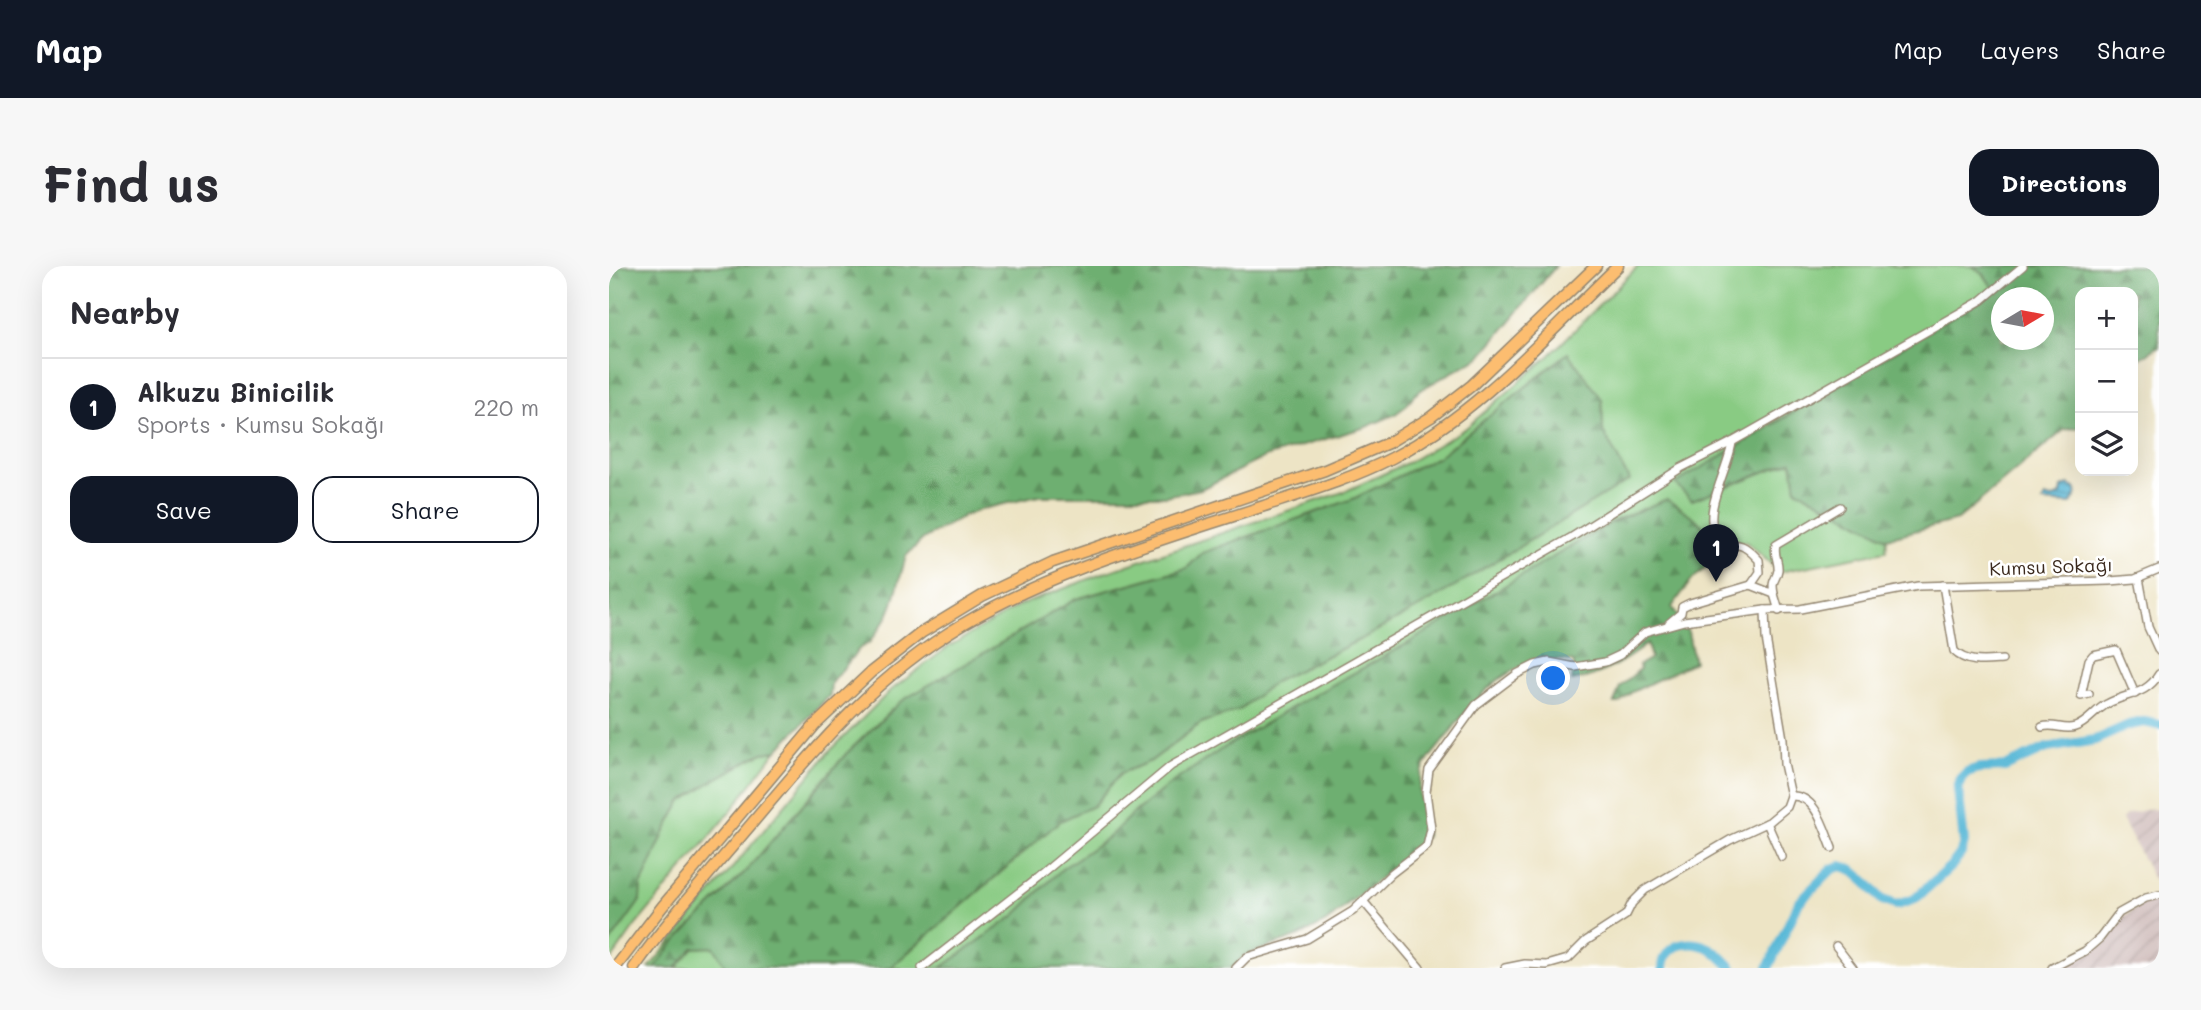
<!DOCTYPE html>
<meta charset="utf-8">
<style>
body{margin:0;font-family:Mali,sans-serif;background:#f7f7f7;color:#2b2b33}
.controls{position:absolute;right:21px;top:21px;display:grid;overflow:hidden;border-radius:14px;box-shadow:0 7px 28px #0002}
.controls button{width:63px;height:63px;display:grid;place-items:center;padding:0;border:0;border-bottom:2px solid #e1e1e2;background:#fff;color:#2b2b33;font:35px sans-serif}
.compass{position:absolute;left:1382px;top:21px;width:63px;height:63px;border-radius:50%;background:#fff;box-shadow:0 7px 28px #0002;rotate:80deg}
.you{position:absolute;left:945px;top:413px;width:24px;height:24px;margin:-18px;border:5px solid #fff;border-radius:50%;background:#1a73e8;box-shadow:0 0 0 10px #1a73e833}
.badge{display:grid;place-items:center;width:46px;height:46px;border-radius:50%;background:#111827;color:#fff;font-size:23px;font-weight:700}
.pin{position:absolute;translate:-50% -58px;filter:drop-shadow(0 2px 4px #0008)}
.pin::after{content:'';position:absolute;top:37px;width:24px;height:21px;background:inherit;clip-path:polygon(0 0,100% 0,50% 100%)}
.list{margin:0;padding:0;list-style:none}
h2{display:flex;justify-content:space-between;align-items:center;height:91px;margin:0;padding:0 28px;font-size:30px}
h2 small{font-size:23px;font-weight:400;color:#7c7c81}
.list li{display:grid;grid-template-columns:46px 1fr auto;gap:21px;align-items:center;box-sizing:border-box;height:98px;padding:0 28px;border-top:2px solid #e1e1e2}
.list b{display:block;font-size:26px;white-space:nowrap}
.list p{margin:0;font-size:23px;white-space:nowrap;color:#7c7c81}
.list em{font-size:23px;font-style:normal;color:#7c7c81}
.actions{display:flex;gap:14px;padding:21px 28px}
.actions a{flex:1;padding:16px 0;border:2px solid #111827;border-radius:21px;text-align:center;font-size:24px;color:#111827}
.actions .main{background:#111827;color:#fff}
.icon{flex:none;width:38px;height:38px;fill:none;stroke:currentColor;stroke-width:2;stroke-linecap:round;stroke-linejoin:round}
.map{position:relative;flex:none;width:1550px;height:702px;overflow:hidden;border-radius:21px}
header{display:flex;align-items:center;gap:42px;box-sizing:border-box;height:98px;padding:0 35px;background:#111827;color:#fff}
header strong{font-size:33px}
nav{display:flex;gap:38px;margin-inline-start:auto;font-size:24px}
.intro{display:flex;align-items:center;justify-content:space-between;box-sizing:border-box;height:168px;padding:0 42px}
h1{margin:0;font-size:49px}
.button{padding:18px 32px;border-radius:21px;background:#111827;color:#fff;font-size:24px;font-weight:700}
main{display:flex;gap:42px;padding:0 42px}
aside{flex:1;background:#fff;border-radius:21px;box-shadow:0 7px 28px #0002}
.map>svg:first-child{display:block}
</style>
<header>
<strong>Map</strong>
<nav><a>Map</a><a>Layers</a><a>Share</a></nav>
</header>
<div class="intro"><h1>Find us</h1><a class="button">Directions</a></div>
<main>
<aside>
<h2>Nearby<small></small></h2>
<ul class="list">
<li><span class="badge">1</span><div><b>Alkuzu Binicilik</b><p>Sports · Kumsu Sokağı</p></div><em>220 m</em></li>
</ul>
<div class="actions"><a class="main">Save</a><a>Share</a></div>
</aside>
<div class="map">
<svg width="1550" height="702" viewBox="0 0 1550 702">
<defs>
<pattern id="industrial-furrows" width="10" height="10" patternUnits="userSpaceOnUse" patternTransform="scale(1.75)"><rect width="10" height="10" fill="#d1bfbd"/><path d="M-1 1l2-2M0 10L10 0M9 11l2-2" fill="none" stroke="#b4a4a2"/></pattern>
<pattern id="forest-firs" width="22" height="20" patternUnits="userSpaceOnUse" patternTransform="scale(1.75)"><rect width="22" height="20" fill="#6eaf71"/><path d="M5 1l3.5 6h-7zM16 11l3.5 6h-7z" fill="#5c8f5c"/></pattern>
<pattern id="water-rules" width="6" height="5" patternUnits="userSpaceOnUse" patternTransform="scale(1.75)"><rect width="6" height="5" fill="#58b8d7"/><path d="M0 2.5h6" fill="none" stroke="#4a96ae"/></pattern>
</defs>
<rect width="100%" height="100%" fill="#fff"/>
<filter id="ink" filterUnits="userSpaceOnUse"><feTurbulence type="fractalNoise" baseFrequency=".0143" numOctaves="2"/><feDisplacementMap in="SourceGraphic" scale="14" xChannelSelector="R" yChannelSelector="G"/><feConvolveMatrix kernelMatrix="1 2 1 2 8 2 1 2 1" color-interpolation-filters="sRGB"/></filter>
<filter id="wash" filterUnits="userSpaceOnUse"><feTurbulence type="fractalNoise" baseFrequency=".00686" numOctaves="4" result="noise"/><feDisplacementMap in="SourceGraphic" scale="28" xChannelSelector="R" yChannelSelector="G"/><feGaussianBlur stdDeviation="1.57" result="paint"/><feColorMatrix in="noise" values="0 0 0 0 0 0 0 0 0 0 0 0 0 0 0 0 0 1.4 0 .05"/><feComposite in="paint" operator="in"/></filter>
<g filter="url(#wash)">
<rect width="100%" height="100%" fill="#ede4c5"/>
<g fill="url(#industrial-furrows)">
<polygon points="1543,542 1544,544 1550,542 1550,614 1545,615 1513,553 1517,549"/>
<polygon points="1550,632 1550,702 1449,702 1494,674 1513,651 1542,633"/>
</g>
<g fill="#89cb83" stroke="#627a50" stroke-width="2">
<polygon points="1029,0 1363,0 1373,7 1386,24 1245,112 1166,156 1083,234 1183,195 1187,223 1278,272 1277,285 1171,306 1136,275 1102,296 1101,267 1005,255 796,379 685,440 610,485 561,518 522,549 501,570 453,603 405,650 332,702 281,702 451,555 484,540 512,507 542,495 592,457 630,444 665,416 756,371 821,335 1020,214 994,165 993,133 939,103 829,191 744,233 593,287 578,302 467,333 291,436 237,488 138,604 63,679 46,702 40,702 220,486 281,425 339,381 412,339 498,306 737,225 800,196 857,162 940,90"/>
<polygon points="167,485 115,554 26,660 0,697 0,678 31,635 31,620 56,565 72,536 100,517 144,492 154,487"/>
<polygon points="106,681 117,702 67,702 84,682"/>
</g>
<g fill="url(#forest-firs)" stroke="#546c48" stroke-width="2" fill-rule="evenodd">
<polygon points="0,0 947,0 871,91 816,121 804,130 797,140 785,149 757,161 656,191 592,223 556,230 430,230 373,243 355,250 314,273 297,290 284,338 279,350 260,377 250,383 222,417 221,429 167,485 154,487 144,492 100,517 72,536 56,565 32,620 31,635 0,678"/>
<path d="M1363,0H1550V80L1524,97V26H1471V161L1455,164L1348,254L1278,272L1187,223L1183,195L1083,234L1066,218L1386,25L1374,7ZM1392,32H1434V74H1392Z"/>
<polygon points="959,87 993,133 994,165 1020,214 821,335 756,371 665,416 630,444 592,457 542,495 512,507 484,540 451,555 281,702 117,702 105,681 84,682 67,702 46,702 63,679 138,604 237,488 291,436 467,333 578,302 593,287 744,233 829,191"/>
<path d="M1058,233L1086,252L1101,268L1102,296L1081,316L1063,341L1079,366L1085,396L1023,426L1010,437H1005L1011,421L1031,403L1030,399L1042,392L1038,378C1016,395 991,411 963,415L965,396C907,383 869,428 838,470C830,481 817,493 813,506C806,528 816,548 817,570L799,589L719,655L691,670L636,689L623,702H332L405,650L453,603L501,570L522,549L561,518L610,485L685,440L796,379L1005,255Z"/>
</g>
<path fill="url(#water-rules)" stroke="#4a717a" stroke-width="2" d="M1459,219L1466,222C1471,231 1463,231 1462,238L1434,236L1436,231L1442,233L1452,229L1453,222Z"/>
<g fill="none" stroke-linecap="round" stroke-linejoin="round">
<g stroke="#58b8d7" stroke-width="10">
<path d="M1054,702C1055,676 1083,673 1102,683C1110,688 1116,695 1123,702"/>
<polyline points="1159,702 1190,636 1223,603 1232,600 1242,603 1258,617 1273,634 1288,639 1306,633 1343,599 1352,587 1355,576 1349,522 1352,512 1358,506 1370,502 1396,501 1438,482 1486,474 1520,459 1535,456 1550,459"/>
</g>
</g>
</g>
<g filter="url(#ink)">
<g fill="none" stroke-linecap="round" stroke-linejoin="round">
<g stroke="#948772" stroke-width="10">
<g id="minor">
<path d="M1123,176C1121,200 1091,248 1108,270C1114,278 1125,277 1133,280C1140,283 1145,289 1150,294L1151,306L1142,319"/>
<polyline points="1530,312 1539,361 1550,385"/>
<path d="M1334,319L1345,385C1358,398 1377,395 1393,394"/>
<path d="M1165,328C1162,312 1167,316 1169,304C1170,295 1164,288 1167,279L1231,241"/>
<polyline points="1060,357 1072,347 1073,341 1081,337 1142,319 1165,328 1170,345"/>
<polyline points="1480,428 1472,430 1480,394 1484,389 1507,384 1526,428"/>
<path d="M1433,461C1445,457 1455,465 1466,461C1479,457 1486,444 1498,438C1517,427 1537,430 1550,408"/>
<path d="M1182,530C1207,528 1215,563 1223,582"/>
<polyline points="1158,557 1173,591"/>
<polyline points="754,635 811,702"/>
<polyline points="1227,680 1244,702"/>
<polyline points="313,702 427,613 562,500 963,271 1072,202 1123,176 1373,34 1414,0"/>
<polyline points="627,702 638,691 698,673 744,645 783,607 818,580 822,563 817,526 820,504 867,439 908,408 926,399 940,396 966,401 996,396 1011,389 1036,366 1075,355 1156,344 1191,343 1309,320 1501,315 1526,313 1550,303"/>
<polyline points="896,702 916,698 938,699 959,693 977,675 1017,649 1023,637 1036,624 1121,574 1160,556 1178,541 1182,530 1175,498 1174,473 1157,372 1156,344"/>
<polyline points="1443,702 1476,685 1491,672 1510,647 1537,632 1550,629"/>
</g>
</g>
<g stroke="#948772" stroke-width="13">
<g id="highway">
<polyline points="6,702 53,641 206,459 262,406 312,367 373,330 444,296 716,204 779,177 822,151 862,120 987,0"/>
<path d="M25,702C60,653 100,608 139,562C206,483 263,412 354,358C447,303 553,274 655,240C698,226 742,213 783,192C871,146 938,68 1009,0"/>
</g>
</g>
<use href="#minor" stroke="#fff" stroke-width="7"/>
<use href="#highway" stroke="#fcbd6f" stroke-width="10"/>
</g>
</g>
<g text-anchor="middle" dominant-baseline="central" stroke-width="5" stroke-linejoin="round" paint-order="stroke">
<g font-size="19" fill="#3b2a1e" stroke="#fff">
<text transform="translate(1442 300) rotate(-2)">Kumsu Sokağı</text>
</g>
</g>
</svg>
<div class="controls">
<button>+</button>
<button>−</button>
<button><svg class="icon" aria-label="layers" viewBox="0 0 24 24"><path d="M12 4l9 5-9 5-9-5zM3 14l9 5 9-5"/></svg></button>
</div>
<svg class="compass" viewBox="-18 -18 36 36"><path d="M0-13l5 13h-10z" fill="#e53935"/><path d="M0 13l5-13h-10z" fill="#7c7c81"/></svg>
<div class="you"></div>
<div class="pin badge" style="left:1107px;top:316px">1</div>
</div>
</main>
